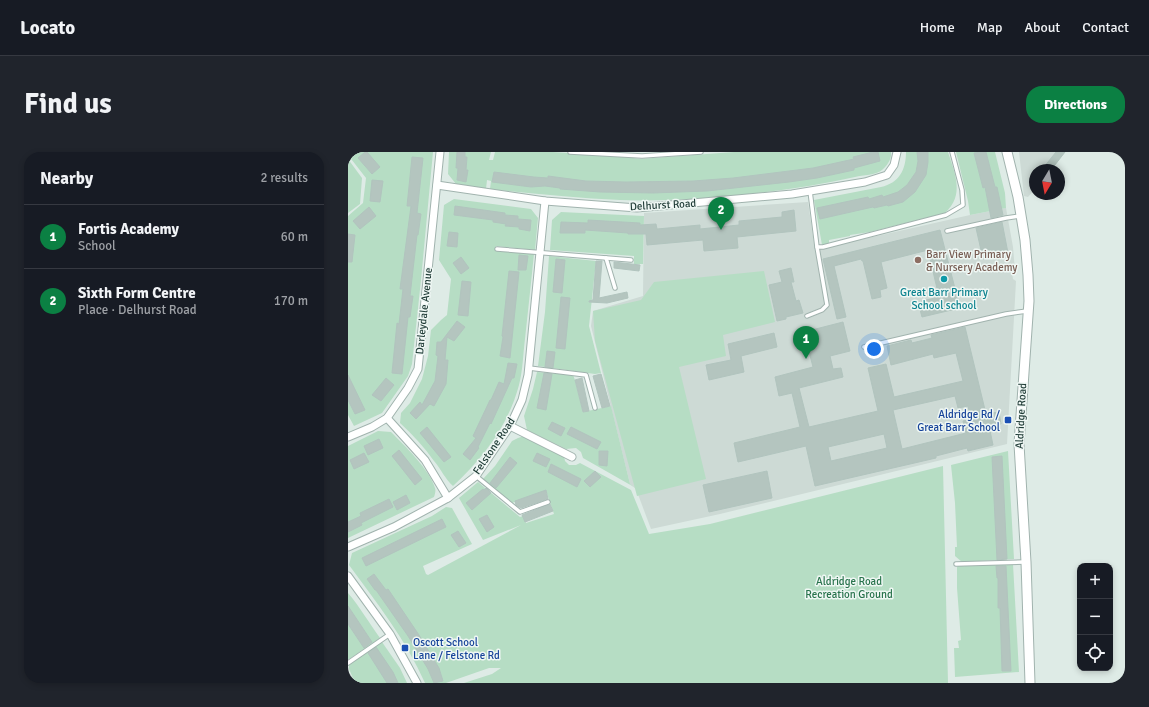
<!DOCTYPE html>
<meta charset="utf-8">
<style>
body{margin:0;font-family:Signika,sans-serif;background:#20242c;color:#f1f3f6}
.controls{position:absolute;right:12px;bottom:12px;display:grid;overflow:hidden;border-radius:8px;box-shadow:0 2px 6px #0003}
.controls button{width:36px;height:36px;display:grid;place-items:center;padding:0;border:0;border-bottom:1px solid #363941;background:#171b24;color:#f1f3f6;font:20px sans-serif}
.compass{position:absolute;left:681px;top:12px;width:36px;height:36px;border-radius:50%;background:#171b24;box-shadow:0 2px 6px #0003;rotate:190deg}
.you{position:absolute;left:526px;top:197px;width:14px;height:14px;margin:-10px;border:3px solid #fff;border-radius:50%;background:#1a73e8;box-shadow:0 0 0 6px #1a73e833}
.badge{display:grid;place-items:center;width:26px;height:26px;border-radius:50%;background:#0b8043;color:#fff;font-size:13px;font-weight:700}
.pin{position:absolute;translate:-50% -33px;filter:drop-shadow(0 1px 2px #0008)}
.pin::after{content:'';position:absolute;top:21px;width:14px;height:12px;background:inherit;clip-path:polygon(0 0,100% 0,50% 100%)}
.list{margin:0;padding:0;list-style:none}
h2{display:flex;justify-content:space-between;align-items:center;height:52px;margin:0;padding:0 16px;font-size:17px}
h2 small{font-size:13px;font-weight:400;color:#9ea1a6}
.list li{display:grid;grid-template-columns:26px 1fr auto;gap:12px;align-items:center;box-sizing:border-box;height:64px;padding:0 16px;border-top:1px solid #363941}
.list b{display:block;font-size:15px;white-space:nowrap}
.list p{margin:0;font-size:13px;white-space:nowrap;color:#9ea1a6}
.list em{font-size:13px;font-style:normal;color:#9ea1a6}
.icon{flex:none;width:22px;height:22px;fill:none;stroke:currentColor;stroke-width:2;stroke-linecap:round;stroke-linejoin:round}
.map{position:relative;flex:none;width:777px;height:531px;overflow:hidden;border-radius:16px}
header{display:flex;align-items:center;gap:24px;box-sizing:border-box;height:56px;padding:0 20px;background:#171b24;border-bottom:1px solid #363941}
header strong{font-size:19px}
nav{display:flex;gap:22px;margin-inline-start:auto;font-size:14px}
.intro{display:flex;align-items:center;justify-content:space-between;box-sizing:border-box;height:96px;padding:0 24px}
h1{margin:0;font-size:28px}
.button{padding:10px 18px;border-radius:16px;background:#0b8043;color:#fff;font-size:14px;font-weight:700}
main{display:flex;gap:24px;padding:0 24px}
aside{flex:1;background:#171b24;border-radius:16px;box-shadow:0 2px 6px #0003}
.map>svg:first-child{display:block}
</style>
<header>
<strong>Locato</strong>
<nav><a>Home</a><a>Map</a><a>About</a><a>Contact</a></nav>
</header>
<div class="intro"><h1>Find us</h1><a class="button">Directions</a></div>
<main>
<aside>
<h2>Nearby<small>2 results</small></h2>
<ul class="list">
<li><span class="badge">1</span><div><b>Fortis Academy</b><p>School</p></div><em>60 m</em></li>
<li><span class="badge">2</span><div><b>Sixth Form Centre</b><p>Place · Delhurst Road</p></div><em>170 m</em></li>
</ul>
</aside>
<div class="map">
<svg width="777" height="531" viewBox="0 0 777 531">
<rect width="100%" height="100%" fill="#deebe6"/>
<g fill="#cddad5">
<polygon points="671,0 717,0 703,18 687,18 687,37 680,45 676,44"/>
<polygon points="460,50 467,98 622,63 658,56 665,95 667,119 664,121 665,127 668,129 659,292 372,362 303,377 288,337 282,332 243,174 245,159 295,144 296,61"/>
</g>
<g fill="#b6ddc4">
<polygon points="0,0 85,0 73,128 64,212 60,224 34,261 6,274 0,263 0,64 15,51 18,26 0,3"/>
<path d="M101,0H143L141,8H145L147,0H205L279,5L291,7L386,0H543C544,7 539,14 534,18C528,23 515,23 507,25C454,37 399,43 345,47C321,48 296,49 272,48C229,46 185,42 142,37L143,29L139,28L138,37L108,32L100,22Z"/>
<path d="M558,0H600C607,22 617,43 597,61L522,80L502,83V84L481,88V92L474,93L466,48L533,35C551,31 558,18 558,0Z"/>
<polygon points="608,0 647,0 657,41 658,56 622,63 620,49"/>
<polygon points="0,7 14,26 12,52 0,61"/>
<path d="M106,47L183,57L190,66L187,98L148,94L147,99L186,102C183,131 180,159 177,187C175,202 175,218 171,233C160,274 136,305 105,334C97,327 93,317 86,309C76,295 65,283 52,271L53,261L62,251L74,227L80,204L83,178L93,168L99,163L103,127L91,108L96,53Z"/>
<polygon points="213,60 296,64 295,112 286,112 286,104 202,98 204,68"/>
<polygon points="201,104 248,109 241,174 253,221 247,222 190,214 197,160"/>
<polygon points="416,119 427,170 375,183 378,204 331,215 358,327 289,344 247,189 245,159 293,148 306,130"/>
<polygon points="189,220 225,223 227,228 235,260 263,254 282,332 286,335 235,306 233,300 228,296 218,297 179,278 176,264 185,237"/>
<path d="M30,279L43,280C56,293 82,318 87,336C88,338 87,342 86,345L0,386V294Z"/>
<path d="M176,284L216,304L217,309L221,313H228L232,311L283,338L301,382L362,372L595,314L600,531H116L144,522L153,516H141L98,531H77C58,488 29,451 1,413L4,401L84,364L98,355L104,356L124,392L75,414L78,422L80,423L173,373L135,388L111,346L130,330L172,365L175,364L178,371L206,362L198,339L164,351L135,327L147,314L164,289L170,286Z"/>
<polygon points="660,299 666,407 614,410 607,404 607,395 609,395 607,351 603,313"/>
<polygon points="665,412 671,520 607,525 606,496 611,496 610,489 613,488 609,436 609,415 611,413"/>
<path d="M0,441C12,455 21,471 32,486L0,508Z"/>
<polygon points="34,490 52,516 59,531 7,531 1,517 1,512"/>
</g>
<g fill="#b4c5bf" stroke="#b1c4be" fill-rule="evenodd">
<polygon points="17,0 19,0 32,15 24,22 10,6"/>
<polygon points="109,0 117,0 117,5 119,5 118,18 120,18 118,30 109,28 110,16 108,16"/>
<polygon points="525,0 530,0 532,9 506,16 506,18 469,26 441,30 359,39 305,41 252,40 212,37 212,36 197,34 183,35 144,30 146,20 186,25 200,26 200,24 238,29 278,30 345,29 385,26 465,16 506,7 505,5"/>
<polygon points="569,0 580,0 580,10 578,23 567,40 555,50 540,54 539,53 526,56 525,55 472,67 469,56 520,45 521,47 534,43 535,45 550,40 559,33 568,20 570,9"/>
<polygon points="633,0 638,0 647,35 649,35 655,63 643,66 637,35 635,36 626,1"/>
<polygon points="708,0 717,0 703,18 700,18 696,15"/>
<polygon points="64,5 75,6 69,61 73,62 70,83 69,83 62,144 65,144 62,165 60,165 54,222 44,221 49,171 51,172 55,137 52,137 63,54 59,54"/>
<polygon points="24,28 35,29 32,50 22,49"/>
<polygon points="107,54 157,61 157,63 170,64 170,67 183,68 182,79 171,77 171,75 157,74 158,72 145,70 145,68 106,63"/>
<polygon points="21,55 28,64 12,77 5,69"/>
<polygon points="446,58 448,79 389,85 390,96 356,99 355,88 299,93 298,82 280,82 280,81 237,78 237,81 212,81 213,70 240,71 240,68 292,71 292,73 308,72 309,77 352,73 352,77 391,73 391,69 434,65 434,60"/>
<polygon points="654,70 660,101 635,107 628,76"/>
<polygon points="592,78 612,156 574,165 570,150 591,145 580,98 533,110 539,136 532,138 533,145 524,147 515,109 514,109 513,107 486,114 498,165 489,167 475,107"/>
<polygon points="101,80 110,81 109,95 99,94"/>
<polygon points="0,82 7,83 4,110 0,110"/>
<polygon points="171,103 180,104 178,118 170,118"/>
<polygon points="113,105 121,116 113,122 105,111"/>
<polygon points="208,107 217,108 214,141 205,140"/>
<polygon points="248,109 254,109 251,146 279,140 280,146 259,151 241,150 241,149 245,148"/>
<polygon points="266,110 292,113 291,119 266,116"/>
<polygon points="443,116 446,130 443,130 448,149 451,148 455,161 438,165 438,167 429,169 421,133 434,130 431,119"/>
<polygon points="161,119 171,120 162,206 152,204 155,185 154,184"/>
<polygon points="114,129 123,130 120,164 110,163"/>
<polygon points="213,145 222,146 217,197 208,196"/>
<polygon points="109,169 117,175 106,189 99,185 97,208 100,208 98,232 86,254 82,252 68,267 62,261 72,250 74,253 87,229 90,204 88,203 89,190 93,190"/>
<path d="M495,170L502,199L482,204L485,217L493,216L495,225L451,236L461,275L530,259L520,216L538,212L546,245L615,229L608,201L586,206L585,202L543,213L539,194L563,188L564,191L584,186L583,183L617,175L638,262L651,260L653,272L641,274L645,293L620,299L619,296L588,304V306L467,334L458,294L390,310L386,291L452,275L444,241L431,244L427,225L465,215L456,180ZM607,244L610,256L620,254L623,267L615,269L618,281L554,297L545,258ZM536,282L539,296L483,309L480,295Z"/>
<polygon points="426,181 429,195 393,204 396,220 361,228 358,213 383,208 380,192"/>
<polygon points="199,199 207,200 205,216 197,215"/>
<polygon points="160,211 169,212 166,226 164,226 143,272 142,271 130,295 131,296 122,308 115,302 128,286 125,284 142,248 143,248 151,230 156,232"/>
<polygon points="196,221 204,222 198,258 189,256"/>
<polygon points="253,222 262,254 254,256 245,224"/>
<polygon points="0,223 17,258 7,262 0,248"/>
<polygon points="38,226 46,233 33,249 24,243"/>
<polygon points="234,226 241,259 235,260 227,228"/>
<polygon points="204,270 217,276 213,284 200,277"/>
<polygon points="79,275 103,305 96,310 72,281"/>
<polygon points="223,275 253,290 249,297 219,282"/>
<polygon points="31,287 35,296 20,303 16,294"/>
<polygon points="51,298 74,327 67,333 44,304"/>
<polygon points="251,299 260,299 259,314 251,313"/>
<polygon points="16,301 21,310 6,317 2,308"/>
<polygon points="189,301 202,307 198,315 185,309"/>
<polygon points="654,304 659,407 649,408 644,305"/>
<polygon points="162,305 169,311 148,336 142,331"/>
<polygon points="203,312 233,327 229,335 200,320"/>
<polygon points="247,319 253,325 242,335 236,329"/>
<polygon points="419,319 424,346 361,360 355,333"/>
<polygon points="138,336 143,341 124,358 118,351 135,337 136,338"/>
<polygon points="198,338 200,347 173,356 168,353 167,349"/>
<polygon points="58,343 62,351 49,358 45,350"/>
<polygon points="41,347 45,355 13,371 14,373 0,380 0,370 13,364 12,361"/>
<polygon points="202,352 205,359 177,370 174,363"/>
<polygon points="139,363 146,375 139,380 131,367"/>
<polygon points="94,367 98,375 18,414 14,406"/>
<polygon points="110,379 118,391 111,395 103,383"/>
<polygon points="648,414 658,414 663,519 654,519 652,456 650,456 650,426 649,426"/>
<polygon points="26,422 38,438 40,437 71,483 91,516 95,529 86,531 80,517 60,484 28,438 27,438 19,427"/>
<polygon points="0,454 24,490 16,496 0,472"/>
<polygon points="28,495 45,520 50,531 39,531 20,501"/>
</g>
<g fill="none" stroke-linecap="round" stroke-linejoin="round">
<g stroke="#a1b3ae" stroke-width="5.5">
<g id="service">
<polyline points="222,0 294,4 353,0"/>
<polyline points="599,79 658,66 672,64"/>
<polyline points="469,95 475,95 598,63 615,53 614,38 604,0"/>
<polyline points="149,97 283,108"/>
<polyline points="258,106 267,136"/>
<polyline points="459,164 474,158 479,153 469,95 462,39"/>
<polyline points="516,195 658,162 679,159"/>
<polyline points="181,216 238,223 247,256"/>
<polyline points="128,324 172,360 200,350"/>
<polyline points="608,412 677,410"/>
<polyline points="0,511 42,482"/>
<polyline points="0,524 3,531"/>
</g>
</g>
<g stroke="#a1b3ae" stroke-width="9">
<g id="minor">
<polyline points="89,33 197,49 289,56 444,42 517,30 539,23 546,13 549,0"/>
<polyline points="39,266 77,308 100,346"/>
<polyline points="162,274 224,305"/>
<polyline points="0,285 24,275 39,266 60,236 70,217 92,0"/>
<polyline points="0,395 46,375 100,346 128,324 162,274 174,248 180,223 197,49"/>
<polyline points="0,424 42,482 69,531"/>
</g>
</g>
<g stroke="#a1b3ae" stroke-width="11">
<polyline id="tertiary" points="659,0 670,45 677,88 680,123 681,149 671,292 678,410 682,531"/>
</g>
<use href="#service" stroke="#fff" stroke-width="3.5"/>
<use href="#minor" stroke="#fff" stroke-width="7"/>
<use href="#tertiary" stroke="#fff" stroke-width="9"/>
</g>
<circle fill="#8d6e63" stroke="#eff7f4" stroke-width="1.5" cx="570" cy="108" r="4"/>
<circle fill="#0f9aa8" stroke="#eff7f4" stroke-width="1.5" cx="596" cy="127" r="4"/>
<g fill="#1a4fb4" stroke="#eff7f4" stroke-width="1.5">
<rect x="656" y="264" width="8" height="8" rx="2"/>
<rect x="53" y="492" width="8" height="8" rx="2"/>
</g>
<g text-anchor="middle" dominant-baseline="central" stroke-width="3" stroke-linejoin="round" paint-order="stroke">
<g font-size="11" fill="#1f3b36" stroke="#eff7f4">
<text transform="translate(315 53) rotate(-3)">Delhurst Road</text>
<text transform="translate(76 159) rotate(-84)">Darleydale Avenue</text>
<text transform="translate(673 264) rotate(-87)">Aldridge Road</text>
<text transform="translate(146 294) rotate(-56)">Felstone Road</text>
</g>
<g font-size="11" fill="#785e54" stroke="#eff7f4" text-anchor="start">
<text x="578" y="102">Barr View Primary<tspan x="578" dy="13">&amp; Nursery Academy</tspan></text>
</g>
<g font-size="11" fill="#0d838f" stroke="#eff7f4">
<text x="596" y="140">Great Barr Primary<tspan x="596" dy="13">School school</tspan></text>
</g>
<g font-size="11" fill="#164399" stroke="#eff7f4" text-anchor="end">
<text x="652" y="262">Aldridge Rd /<tspan x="652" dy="13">Great Barr School</tspan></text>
<text x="65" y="490" text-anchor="start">Oscott School<tspan x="65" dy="13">Lane / Felstone Rd</tspan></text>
</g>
<g font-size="11" fill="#28734c" stroke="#eff7f4">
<text x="501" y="429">Aldridge Road<tspan x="501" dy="13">Recreation Ground</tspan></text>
</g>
</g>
</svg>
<div class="controls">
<button>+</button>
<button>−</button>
<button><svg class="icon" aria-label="locate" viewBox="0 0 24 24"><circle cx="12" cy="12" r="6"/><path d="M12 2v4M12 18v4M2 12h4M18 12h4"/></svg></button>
</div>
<svg class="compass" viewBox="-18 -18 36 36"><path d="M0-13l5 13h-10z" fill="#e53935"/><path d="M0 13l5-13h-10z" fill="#9ea1a6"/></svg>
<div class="you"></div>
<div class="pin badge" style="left:458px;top:207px">1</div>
<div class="pin badge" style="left:373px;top:78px">2</div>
</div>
</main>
